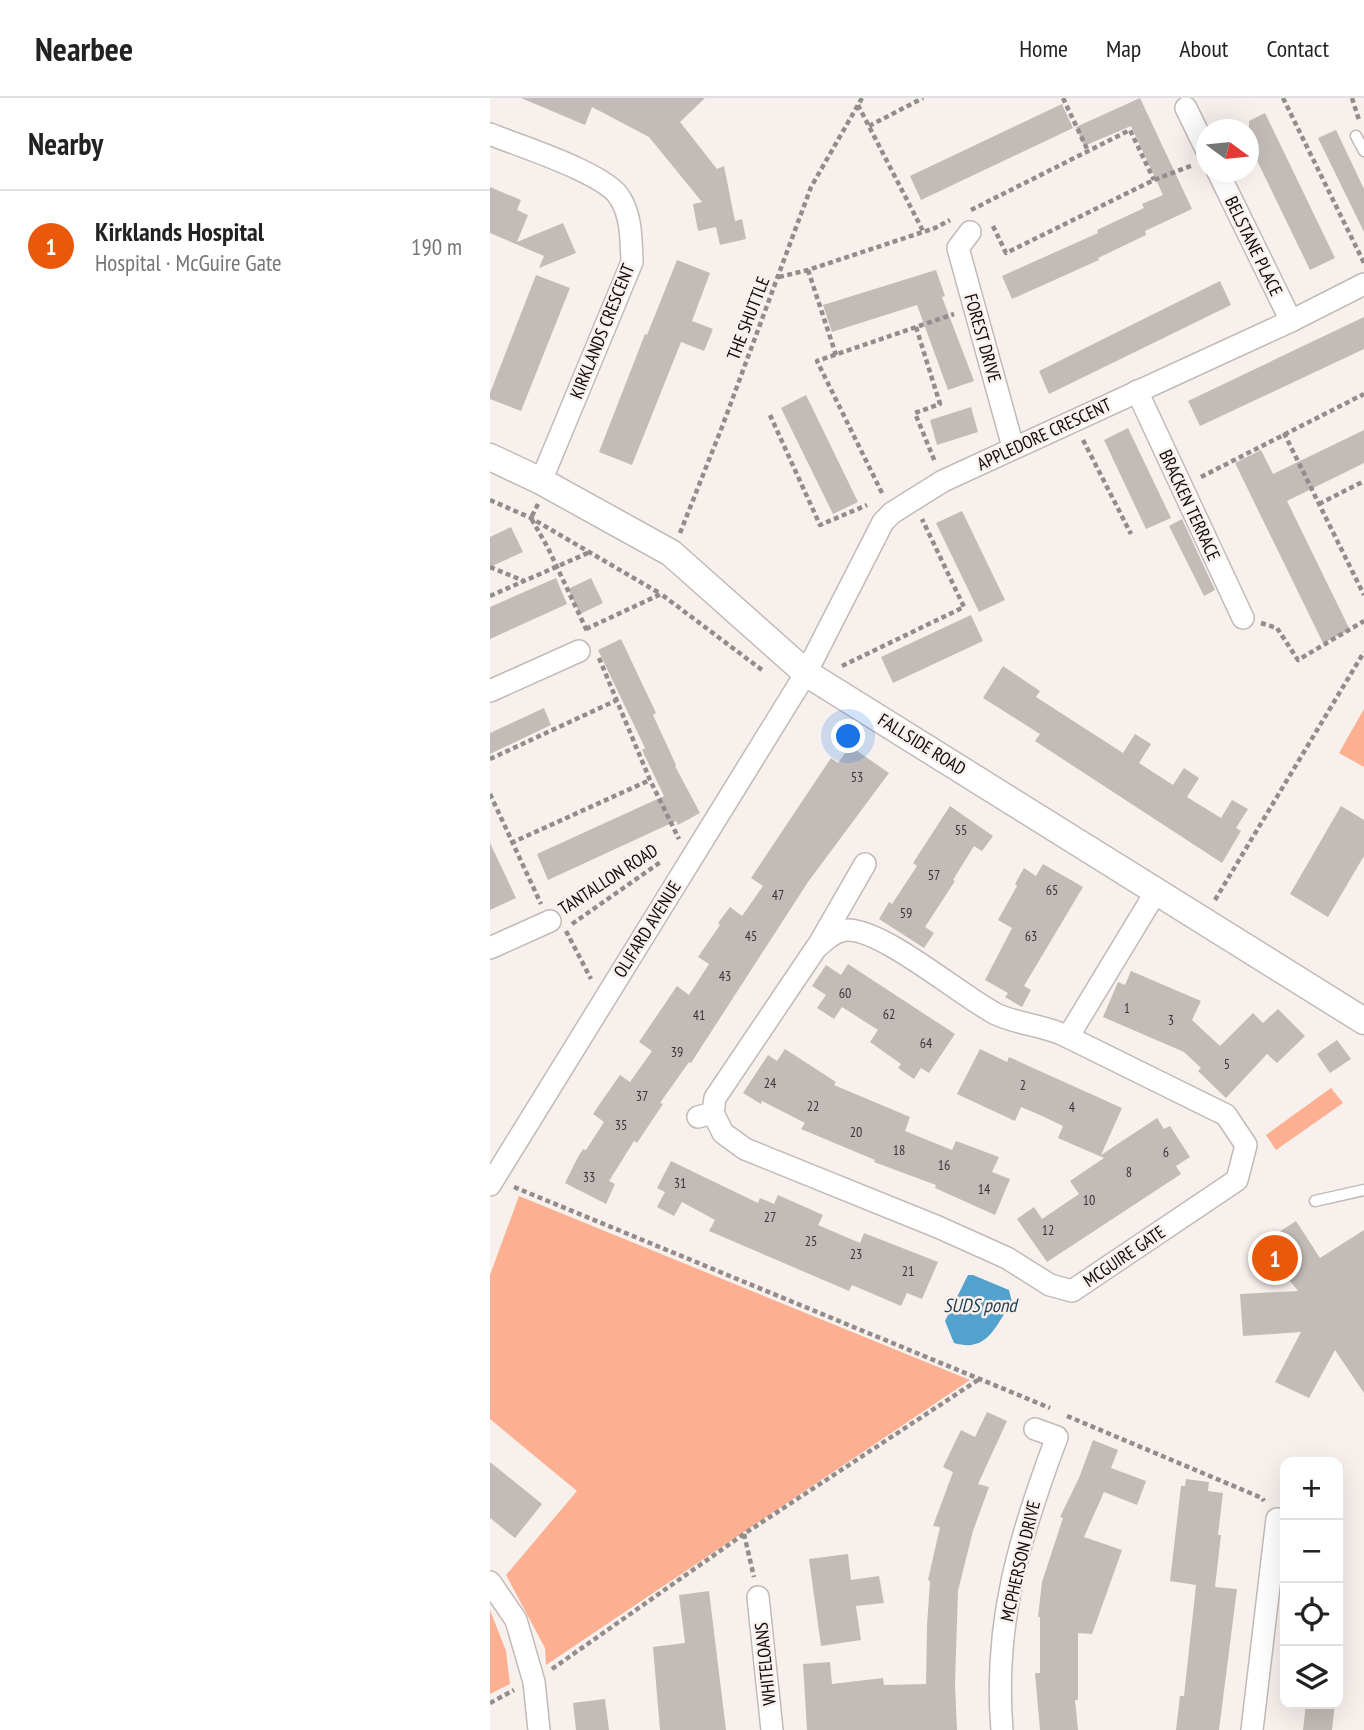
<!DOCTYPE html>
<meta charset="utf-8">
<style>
body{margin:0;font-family:"PT Sans Narrow",sans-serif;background:#f6f6f6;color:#222}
.controls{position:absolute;right:21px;bottom:21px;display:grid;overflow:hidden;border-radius:14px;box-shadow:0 7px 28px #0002}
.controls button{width:63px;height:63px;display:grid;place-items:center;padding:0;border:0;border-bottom:2px solid #e0e0e0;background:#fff;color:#222;font:35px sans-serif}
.compass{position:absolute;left:706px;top:21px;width:63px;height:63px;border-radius:50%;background:#fff;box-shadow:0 7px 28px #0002;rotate:105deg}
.you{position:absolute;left:359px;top:639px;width:24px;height:24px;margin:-18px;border:5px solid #fff;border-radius:50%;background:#1a73e8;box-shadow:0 0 0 10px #1a73e833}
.badge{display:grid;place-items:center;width:46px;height:46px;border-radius:50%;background:#ea580c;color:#fff;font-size:23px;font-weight:700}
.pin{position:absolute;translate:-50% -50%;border:4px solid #fff;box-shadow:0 2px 7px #0006}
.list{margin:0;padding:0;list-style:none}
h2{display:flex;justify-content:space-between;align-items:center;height:91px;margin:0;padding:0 28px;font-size:30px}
h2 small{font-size:23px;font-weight:400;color:#767676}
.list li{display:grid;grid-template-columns:46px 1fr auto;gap:21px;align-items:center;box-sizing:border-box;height:112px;padding:0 28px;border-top:2px solid #e0e0e0}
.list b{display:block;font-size:26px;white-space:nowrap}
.list p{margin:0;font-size:23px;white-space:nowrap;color:#767676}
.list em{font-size:23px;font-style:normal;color:#767676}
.icon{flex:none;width:38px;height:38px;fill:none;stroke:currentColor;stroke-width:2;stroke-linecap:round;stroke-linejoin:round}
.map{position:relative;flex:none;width:874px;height:1632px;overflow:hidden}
header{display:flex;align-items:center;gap:42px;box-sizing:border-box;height:98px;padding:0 35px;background:#fff;border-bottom:2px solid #e0e0e0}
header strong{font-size:33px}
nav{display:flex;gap:38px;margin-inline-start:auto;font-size:24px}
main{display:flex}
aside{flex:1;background:#fff}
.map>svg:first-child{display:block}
</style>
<header>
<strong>Nearbee</strong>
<nav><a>Home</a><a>Map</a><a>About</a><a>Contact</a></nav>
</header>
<main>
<aside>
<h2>Nearby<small></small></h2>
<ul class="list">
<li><span class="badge">1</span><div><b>Kirklands Hospital</b><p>Hospital · McGuire Gate</p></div><em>190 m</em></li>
</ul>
</aside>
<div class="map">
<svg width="874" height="1632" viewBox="0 0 874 1632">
<rect width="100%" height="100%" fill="#f8f0ed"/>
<g fill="#fcb091">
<polygon points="874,611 874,669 849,655"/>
<polygon points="841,990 853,1005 786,1052 776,1037"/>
<polygon points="29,1098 480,1282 56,1567 55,1550 16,1477 87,1393 0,1321 0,1177"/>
<polygon points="0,1512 16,1553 20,1586 0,1596"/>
</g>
<path fill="#53a2ce" d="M478,1177H483L519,1192L522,1204C505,1228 498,1255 464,1245L455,1223Z"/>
<g fill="#c2bbb8">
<polygon points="31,0 215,0 190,24 227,71 234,68 245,123 252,121 256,141 230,147 226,129 208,133 203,106 212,104 159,39 102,9 95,27"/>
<polygon points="650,0 702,111 655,133 656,137 608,160 609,162 522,201 512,178 608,135 607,132 654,110 652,106 673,97 641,28 594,48 586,29"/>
<polygon points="572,6 583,30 431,102 420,78"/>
<polygon points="775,15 845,160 820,172 759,46 759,23"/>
<polygon points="846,32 874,91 874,134 828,40"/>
<polygon points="0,89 31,102 27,112 38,117 27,144 73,125 86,155 49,170 54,158 0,135"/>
<polygon points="187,162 220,175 202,223 223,231 214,253 191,244 142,367 109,354 155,236 157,237"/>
<polygon points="446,172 455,198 452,199 484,283 458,292 427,207 342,234 333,207"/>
<polygon points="46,177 80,190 31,313 0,301 0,295"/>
<polygon points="730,183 741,207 559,296 549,273"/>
<polygon points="874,219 874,251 710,328 698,303"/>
<polygon points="316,297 368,404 343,416 291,310"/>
<polygon points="481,309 488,334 447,347 440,322"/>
<polygon points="638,330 681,420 656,431 614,342"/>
<polygon points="874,332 874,365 797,403 860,532 833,545 745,365 771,352 783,376"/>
<polygon points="472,413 515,502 489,514 446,425"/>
<polygon points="692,421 725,492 714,498 679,428"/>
<polygon points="21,429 33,454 0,469 0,439"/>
<polygon points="66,480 77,506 0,541 0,509"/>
<polygon points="101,480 113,505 90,516 78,491"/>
<polygon points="481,517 493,543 403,585 391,559"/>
<polygon points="131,541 166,615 163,617 186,667 185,668 210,715 188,727 186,723 58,782 47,756 174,698 152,652 155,650 108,552"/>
<polygon points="513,568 550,593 546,599 633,655 645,636 661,646 649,665 683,687 694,670 709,680 697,699 731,720 742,702 758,711 746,730 751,733 732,765 545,643 550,636 493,600"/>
<polygon points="54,610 61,627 0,656 0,635"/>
<polygon points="360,648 399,675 318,784 201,965 199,964 170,1005 173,1006 147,1045 144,1043 119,1083 125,1086 116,1106 75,1085 88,1059 93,1051 96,1052 114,1024 103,1016 109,1007 130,977 140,984 162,953 149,944 187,888 199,897 219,866 208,859 230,827 228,825 240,809 252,818 273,788 261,780 341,660 348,665"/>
<polygon points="460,708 503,738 492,753 484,748 463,782 465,783 435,829 444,835 434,850 389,821 399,804 402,806 427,768 423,765"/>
<polygon points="851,708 874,722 874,758 838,819 800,796"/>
<polygon points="0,745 26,800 0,812"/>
<polygon points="553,766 593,789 534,888 541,892 532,909 515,899 518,895 495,882 522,830 508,822 527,788 525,786 534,770 546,778"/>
<polygon points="358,866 465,936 439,975 431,970 424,981 408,970 411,966 380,944 388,932 352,909 344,921 327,910 336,897 322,888 336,867 351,877"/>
<polygon points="641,873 711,903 702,922 730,948 763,915 773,925 788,911 815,938 787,965 777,956 736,1000 708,973 711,970 694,954 613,919 628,884 635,887"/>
<polygon points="847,942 861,961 840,975 827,956"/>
<polygon points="295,951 346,984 344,987 420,1019 415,1033 462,1052 466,1043 509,1059 502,1074 520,1081 505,1117 445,1090 446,1087 384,1064 385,1062 311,1031 315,1025 272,1003 271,1006 253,995 278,957 287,963"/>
<polygon points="490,951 517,964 519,959 632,1010 611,1057 667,1020 674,1031 680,1028 700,1059 686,1068 691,1076 557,1164 527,1121 544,1109 552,1121 589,1096 580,1083 614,1060 568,1040 573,1028 550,1017 531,1009 525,1023 467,996"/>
<polygon points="181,1063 268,1105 270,1100 284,1106 288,1097 333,1117 328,1127 370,1145 374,1135 448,1164 432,1201 417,1195 411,1208 362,1187 359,1193 219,1133 225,1122 192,1104 184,1118 167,1109 175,1094 167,1090"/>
<polygon points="806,1123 830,1160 874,1132 874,1295 845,1252 819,1300 785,1284 811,1234 753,1238 750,1196 808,1193 771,1146"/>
<polygon points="497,1314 517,1323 488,1386 499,1389 483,1433 468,1493 465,1586 467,1632 317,1632 313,1566 340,1564 342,1586 393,1580 394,1587 436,1586 437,1528 440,1483 438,1482 450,1429 443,1428 463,1374 453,1369 471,1332 485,1339"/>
<polygon points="603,1342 628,1352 621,1370 656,1383 647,1407 614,1394 594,1439 632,1452 602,1536 588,1535 588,1602 585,1602 588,1632 550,1632 545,1575 550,1575 550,1519 548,1519 552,1484 573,1420 570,1419 589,1380"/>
<polygon points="0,1364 52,1406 25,1440 0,1420"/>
<polygon points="696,1381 719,1384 718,1393 733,1395 728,1437 731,1437 725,1489 747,1491 729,1632 686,1632 690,1598 694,1598 706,1487 680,1483 691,1388 695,1388"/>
<polygon points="358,1456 361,1482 389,1478 394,1505 366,1508 371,1542 331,1548 319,1461"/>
<polygon points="219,1493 236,1632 170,1632 163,1549 195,1545 189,1497"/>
<polygon points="115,1601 119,1632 86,1632 83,1605"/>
<polygon points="816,1606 845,1606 842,1632 813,1632"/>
</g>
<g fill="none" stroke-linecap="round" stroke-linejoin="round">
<g stroke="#c2bab7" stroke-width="13">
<g id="service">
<polyline points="866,38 874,53"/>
<polyline points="825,1103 874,1092"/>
</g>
</g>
<g stroke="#c2bab7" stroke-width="24">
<g id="minor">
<polyline points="696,10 716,51"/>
<path d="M0,36C29,48 116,75 130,100C142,119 141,143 142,164L51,383"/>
<polyline points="728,74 801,223"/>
<polyline points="480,134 468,150 523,349"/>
<polyline points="647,293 753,520"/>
<polyline points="0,593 89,553"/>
<polyline points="329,846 375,766"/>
<polyline points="0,850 60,823"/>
<polyline points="223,1015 233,1035 255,1051 448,1129 517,1160 560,1187 582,1193 747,1082 756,1047 736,1017 578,939"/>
<path d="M208,1019L223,1015L225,1000L326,850C335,843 344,832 357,832C393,831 471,898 506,916C529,927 556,927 578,939L667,792"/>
<polyline points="0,1087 316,575 393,424 402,415 453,383 801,223 874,186"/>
<polyline points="0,1484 26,1522 44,1584 49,1632"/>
<polyline points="268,1499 282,1632"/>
<path d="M512,1632C503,1525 530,1437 567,1339L545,1331"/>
<polyline points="762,1632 787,1421"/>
</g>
</g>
<g stroke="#c2bab7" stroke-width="29">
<polyline id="tertiary" points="0,359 51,383 181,455 316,575 874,923"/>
</g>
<g stroke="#928c8a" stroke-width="4.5" stroke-dasharray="5 3.5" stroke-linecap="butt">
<polyline points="573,0 598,53"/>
<polyline points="793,0 874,165"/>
<polyline points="862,0 869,22"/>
<polyline points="368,7 433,133"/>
<polyline points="379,28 433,0"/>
<polyline points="481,112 640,32 664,82"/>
<polyline points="503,128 516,155 664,82 703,67"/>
<polyline points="318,172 346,257"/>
<polyline points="289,179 318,172 445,130 460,122"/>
<polyline points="426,229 450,306 425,315 445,364"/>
<polyline points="280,317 330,427 377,407"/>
<polyline points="794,335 874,497"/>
<polyline points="593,342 641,436"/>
<polyline points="711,379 874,296"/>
<polyline points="392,395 327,263 464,216"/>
<polyline points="0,402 41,420 171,496"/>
<polyline points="48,406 41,420 58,450 97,533"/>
<polyline points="829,406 874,383"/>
<polyline points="190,435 232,329 321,89 372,0"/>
<polyline points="0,469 34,483"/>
<polyline points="0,498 100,454"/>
<polyline points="771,525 787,530 808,562 874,523"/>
<polyline points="96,531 171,496 272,572"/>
<polyline points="109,560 160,682 189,741"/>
<polyline points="352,568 474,509 432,421"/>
<polyline points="0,661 127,602"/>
<polyline points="0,696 51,806"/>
<polyline points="21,745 160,682"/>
<polyline points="725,802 874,554"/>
<polyline points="82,826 172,763"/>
<polyline points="76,833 101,881"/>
<polyline points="24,1089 560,1310"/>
<polyline points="577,1318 772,1400 774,1403"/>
<polyline points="254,1436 264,1479"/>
<polyline points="62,1571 254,1436 491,1280"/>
<polyline points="0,1605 24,1592"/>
</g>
<use href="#service" stroke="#fff" stroke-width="10"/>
<use href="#minor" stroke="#fff" stroke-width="21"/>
<use href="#tertiary" stroke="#fff" stroke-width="26"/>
</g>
<g text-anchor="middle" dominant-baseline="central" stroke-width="5" stroke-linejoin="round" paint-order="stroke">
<g font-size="14" fill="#3b3736">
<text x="367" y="679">53</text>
<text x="471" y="732">55</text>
<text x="444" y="777">57</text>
<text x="562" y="792">65</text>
<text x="288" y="797">47</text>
<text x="416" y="815">59</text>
<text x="261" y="838">45</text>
<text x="541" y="838">63</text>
<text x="235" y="878">43</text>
<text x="355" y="895">60</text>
<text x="637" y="910">1</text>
<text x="399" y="916">62</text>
<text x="209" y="917">41</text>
<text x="681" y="922">3</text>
<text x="436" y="945">64</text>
<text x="187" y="954">39</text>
<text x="737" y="966">5</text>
<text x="280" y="985">24</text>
<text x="533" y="987">2</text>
<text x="152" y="998">37</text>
<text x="323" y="1008">22</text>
<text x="582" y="1009">4</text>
<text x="131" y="1027">35</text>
<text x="366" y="1034">20</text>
<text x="409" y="1052">18</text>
<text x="676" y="1054">6</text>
<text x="454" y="1067">16</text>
<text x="639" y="1074">8</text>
<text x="99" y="1079">33</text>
<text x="190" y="1085">31</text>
<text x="494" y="1091">14</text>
<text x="599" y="1102">10</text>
<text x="280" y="1119">27</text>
<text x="558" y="1132">12</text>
<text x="321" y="1143">25</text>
<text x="366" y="1156">23</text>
<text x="418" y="1173">21</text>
</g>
<g font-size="18" fill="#0e0b0a" stroke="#f8f0ed">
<text transform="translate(764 148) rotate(64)">BELSTANE PLACE</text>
<text transform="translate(258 220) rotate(-69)">THE SHUTTLE</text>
<text transform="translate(112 233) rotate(-68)">KIRKLANDS CRESCENT</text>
<text transform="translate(493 240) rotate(74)">FOREST DRIVE</text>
<text transform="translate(554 336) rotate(-25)">APPLEDORE CRESCENT</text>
<text transform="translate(700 407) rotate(65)">BRACKEN TERRACE</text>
<text transform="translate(432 646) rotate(32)">FALLSIDE ROAD</text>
<text transform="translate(118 781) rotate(-33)">TANTALLON ROAD</text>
<text transform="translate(157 831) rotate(-58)">OLIFARD AVENUE</text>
<text transform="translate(634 1158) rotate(-34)">MCGUIRE GATE</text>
<text transform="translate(530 1463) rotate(-77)">MCPHERSON DRIVE</text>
<text transform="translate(275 1566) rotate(-96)">WHITELOANS</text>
</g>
<g font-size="19" font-style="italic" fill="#1b3e51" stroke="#f8f0ed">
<text x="490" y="1207">SUDS pond</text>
</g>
</g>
</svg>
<div class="controls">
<button>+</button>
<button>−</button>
<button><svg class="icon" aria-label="locate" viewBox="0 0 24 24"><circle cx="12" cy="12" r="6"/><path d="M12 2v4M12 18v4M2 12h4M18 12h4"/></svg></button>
<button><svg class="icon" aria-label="layers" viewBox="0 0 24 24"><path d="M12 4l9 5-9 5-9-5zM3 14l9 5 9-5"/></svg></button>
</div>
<svg class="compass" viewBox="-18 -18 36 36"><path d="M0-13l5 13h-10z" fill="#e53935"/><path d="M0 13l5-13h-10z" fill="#767676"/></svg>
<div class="you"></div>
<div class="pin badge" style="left:785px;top:1160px">1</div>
</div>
</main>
